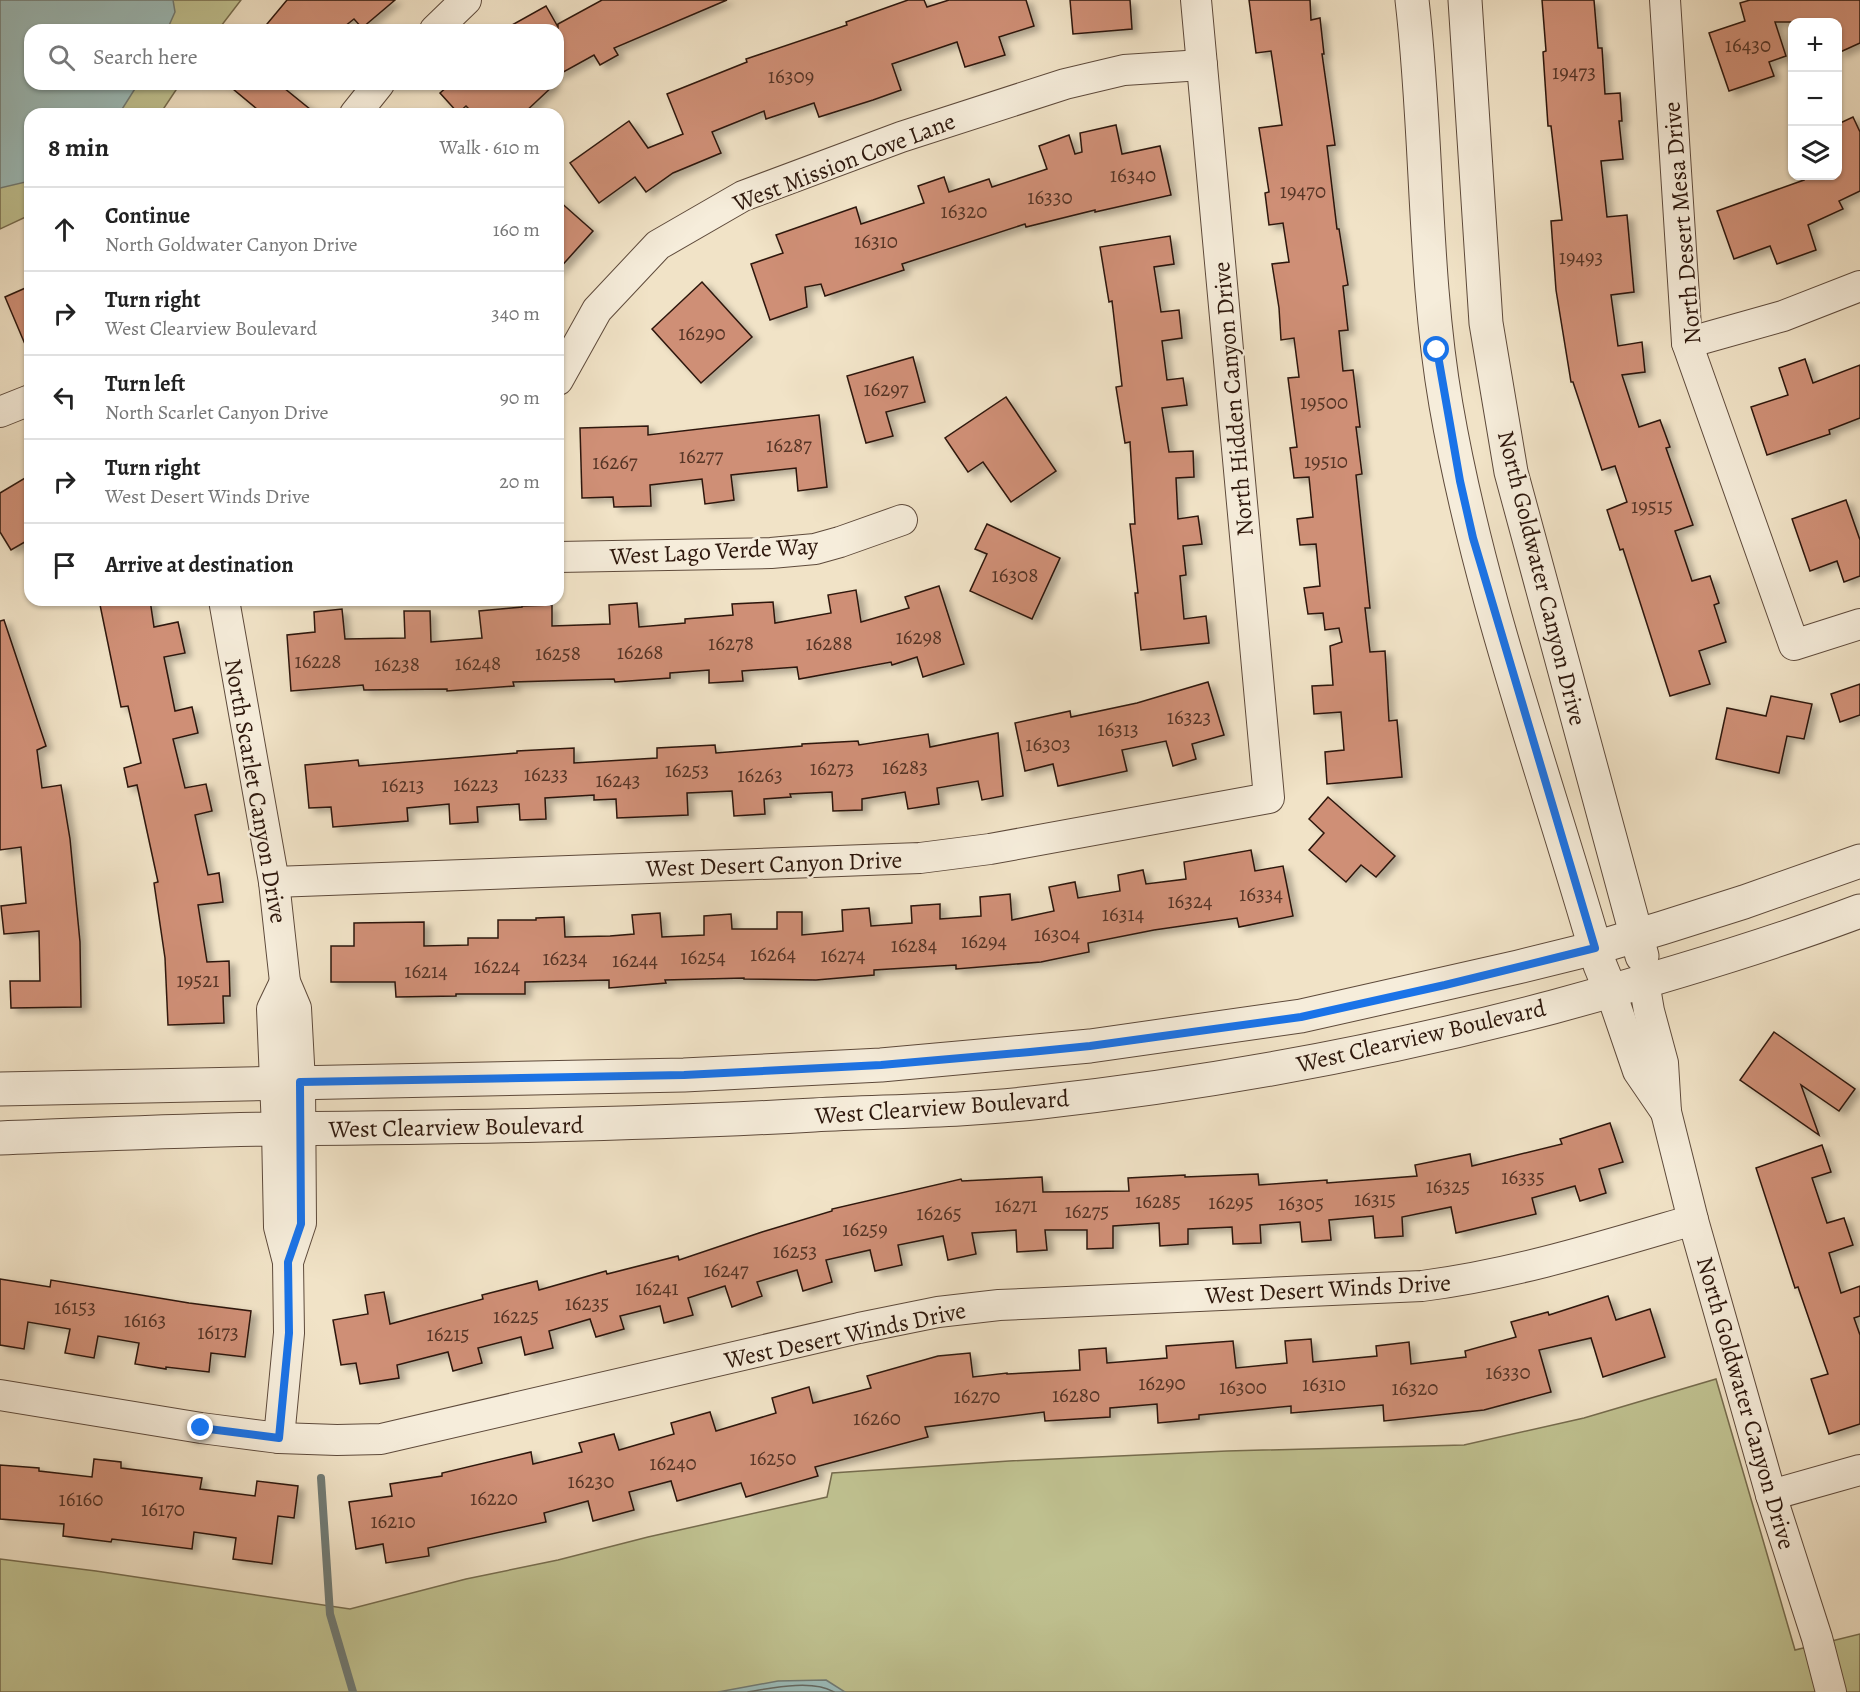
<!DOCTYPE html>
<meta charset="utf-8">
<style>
body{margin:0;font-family:Alegreya,serif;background:#f6f6f6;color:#222}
.controls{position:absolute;right:18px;top:18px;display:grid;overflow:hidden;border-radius:12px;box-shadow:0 2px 4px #0004}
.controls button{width:54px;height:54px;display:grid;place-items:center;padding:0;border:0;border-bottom:2px solid #e0e0e0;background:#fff;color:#222;font:30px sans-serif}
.stop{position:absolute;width:18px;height:18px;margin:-14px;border:4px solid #1a73e8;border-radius:50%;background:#fff}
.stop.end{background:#1a73e8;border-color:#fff;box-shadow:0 2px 6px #0008}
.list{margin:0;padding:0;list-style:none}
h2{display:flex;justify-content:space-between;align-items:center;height:78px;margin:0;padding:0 24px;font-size:26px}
h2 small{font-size:20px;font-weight:400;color:#767676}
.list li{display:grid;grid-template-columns:39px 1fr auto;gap:18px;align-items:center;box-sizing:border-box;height:84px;padding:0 24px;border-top:2px solid #e0e0e0}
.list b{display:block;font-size:22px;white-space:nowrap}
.list p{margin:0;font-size:20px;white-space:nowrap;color:#767676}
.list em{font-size:20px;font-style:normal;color:#767676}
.icon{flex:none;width:33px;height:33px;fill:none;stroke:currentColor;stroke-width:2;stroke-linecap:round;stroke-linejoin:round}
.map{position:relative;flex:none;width:1860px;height:1692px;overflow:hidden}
.search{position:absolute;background:#fff;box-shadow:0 2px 4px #0004;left:24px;top:24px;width:540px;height:66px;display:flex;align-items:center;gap:15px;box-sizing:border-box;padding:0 21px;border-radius:18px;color:#767676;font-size:22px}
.panel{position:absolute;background:#fff;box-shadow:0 2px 4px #0004;left:24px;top:108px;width:540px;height:498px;border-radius:18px}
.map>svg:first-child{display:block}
</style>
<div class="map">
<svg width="1860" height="1692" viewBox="0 0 1860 1692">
<defs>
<filter id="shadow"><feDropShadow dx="6" dy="4" stdDeviation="3" flood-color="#0004"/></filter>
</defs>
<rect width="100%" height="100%" fill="#f1e3c7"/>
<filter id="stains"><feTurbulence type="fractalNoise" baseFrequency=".00333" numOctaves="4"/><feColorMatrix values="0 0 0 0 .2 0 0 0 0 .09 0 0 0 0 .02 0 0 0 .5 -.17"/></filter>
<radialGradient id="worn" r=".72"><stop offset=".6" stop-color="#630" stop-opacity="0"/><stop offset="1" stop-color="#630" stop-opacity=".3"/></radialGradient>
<g fill="#c0c291" stroke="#766c4e" stroke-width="1.5">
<polygon points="0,0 241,0 218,30 30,30 30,84 180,84 160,114 30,114 30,215 0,229"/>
<polygon points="1716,1379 1795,1650 1860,1634 1860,1692 0,1692 0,1559 96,1571 350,1609 466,1579 558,1560 648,1537 827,1497 832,1473 1009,1461 1227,1451 1464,1445 1584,1418"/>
</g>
<g fill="#9cbdbb" stroke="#707b75" stroke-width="1.5">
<polygon points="0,0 173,0 175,12 167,30 30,30 30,84 138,84 119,114 30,114 30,181 0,188"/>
<polygon points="826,1680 845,1692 718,1692 778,1681"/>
</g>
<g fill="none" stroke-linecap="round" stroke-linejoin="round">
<path stroke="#646a64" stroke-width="1.5" d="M748,1692C771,1688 813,1679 834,1692"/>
<polyline stroke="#707b75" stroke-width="8" points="321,1478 330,1614 353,1692"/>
</g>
<g fill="#cf8f76" stroke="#2d170c" stroke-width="1.5" filter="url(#shadow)">
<polygon points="287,0 395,0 362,28 354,19 340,30 262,30"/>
<polygon points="602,0 727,0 614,48 618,55 600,65 594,55 558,75 558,30 503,30 546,6 558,27 558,24"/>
<polygon points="908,0 924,0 927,7 949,0 1026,0 1034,26 999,37 1005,55 965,67 957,42 892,64 901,90 873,100 819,117 814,103 766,119 764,111 712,132 721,153 673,173 646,192 635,177 599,203 570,163 629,121 648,148 683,134 667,94 747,62 746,59 847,25 846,22"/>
<polygon points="1070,0 1130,0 1132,29 1073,34"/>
<polygon points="1249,0 1310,0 1311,20 1320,18 1324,54 1322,54 1335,145 1327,146 1337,229 1339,229 1348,285 1343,286 1348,330 1339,331 1343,371 1353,370 1360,427 1356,427 1362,474 1356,475 1370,608 1365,608 1370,652 1385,651 1389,721 1397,720 1402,777 1327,784 1325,752 1344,750 1341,712 1314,714 1312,686 1333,685 1330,646 1342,642 1339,628 1325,630 1323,613 1308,614 1304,588 1320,586 1316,544 1300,545 1297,519 1313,517 1309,477 1294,478 1290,448 1297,447 1288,378 1299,377 1294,338 1281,340 1279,308 1272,264 1289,262 1283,223 1269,225 1265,193 1269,192 1259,128 1282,125 1271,51 1256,53"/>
<polygon points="1542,0 1594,0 1598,48 1602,48 1605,94 1620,93 1622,121 1619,121 1623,159 1601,161 1607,217 1627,215 1634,292 1611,295 1618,346 1642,342 1645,372 1622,375 1639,427 1660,420 1670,447 1666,448 1693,525 1675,531 1692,581 1710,576 1719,603 1714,605 1726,642 1699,651 1710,684 1670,696 1623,549 1620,550 1607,510 1627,502 1615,466 1602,470 1573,382 1571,382 1556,290 1551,221 1562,220 1551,126 1548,126 1543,52 1546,51"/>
<polygon points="1750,0 1860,0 1860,43 1838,53 1838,22 1775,22 1786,56 1769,62 1774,76 1729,91 1709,33 1745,21 1740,3"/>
<polygon points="227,84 279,84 316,114 263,114"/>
<polygon points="445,84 555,84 523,114 474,114 466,106 458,113 440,93 448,86"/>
<polygon points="1853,117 1860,132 1860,191 1839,201 1843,209 1808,225 1816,250 1777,264 1770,246 1734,259 1717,211 1804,180 1802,176 1838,176 1838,124"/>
<polygon points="1116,125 1122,154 1160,146 1171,195 1095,212 1095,210 1026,227 1025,224 902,264 904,270 825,296 821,284 805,287 807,307 770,320 751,264 783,253 776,235 856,207 861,224 924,203 918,186 944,177 949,192 989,179 992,187 1047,169 1039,146 1069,135 1075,154 1082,152 1080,133"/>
<polygon points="558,200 593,231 558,270"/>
<polygon points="1170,236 1174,264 1154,267 1161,312 1179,310 1182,338 1162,341 1167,380 1183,378 1187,405 1162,408 1169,452 1193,451 1194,477 1176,478 1178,519 1198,516 1202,544 1183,546 1186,575 1180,576 1184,619 1206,616 1209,643 1141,650 1135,593 1138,593 1130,524 1135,524 1130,442 1125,443 1116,387 1122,386 1112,301 1109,302 1100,247"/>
<polygon points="702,282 752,337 701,383 652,329"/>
<polygon points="30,286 30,356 5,297"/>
<polygon points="913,357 925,402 886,412 893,436 866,443 847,376"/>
<polygon points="1805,359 1813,383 1860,365 1860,418 1829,430 1830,434 1767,455 1751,407 1788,395 1779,368"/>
<polygon points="1006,397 1056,471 1011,502 983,462 968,472 945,438"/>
<polygon points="819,415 827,487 798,491 796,468 731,475 734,500 705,504 702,479 650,485 651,506 614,507 613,497 582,498 580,428 648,426 648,435"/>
<polygon points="30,475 30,539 11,550 0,532 0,493"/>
<polygon points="1846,500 1860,540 1860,576 1844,582 1837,561 1810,571 1792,519"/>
<polygon points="987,524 1060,558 1032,619 970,591 987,554 975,549"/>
<polygon points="939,586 964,664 923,677 917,657 892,665 891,662 799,679 797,667 742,671 743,681 709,683 709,670 670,673 670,678 615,682 614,679 513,682 514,686 447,691 447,689 364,690 363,685 291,691 287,635 315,632 314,612 342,609 345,639 405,638 404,611 430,611 431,642 482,638 479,611 522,607 522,606 552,605 552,626 610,624 609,605 637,603 639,627 685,623 685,619 733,615 732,604 773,602 775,623 831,613 828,595 856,590 861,622 909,608 905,597"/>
<polygon points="99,600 150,600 154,627 178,622 185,653 164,657 175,711 192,707 198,733 173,739 185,788 206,784 212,811 195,815 208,875 219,873 223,902 198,905 207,962 229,961 230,996 223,996 224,1023 168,1025 165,958 154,883 158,882 137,785 128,787 124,768 141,763 128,706 121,707"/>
<polygon points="4,620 46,746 37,750 42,788 61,785 70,839 80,942 81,1007 11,1008 10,981 40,981 39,931 4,934 1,906 26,903 21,847 0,850 0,621"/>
<polygon points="1208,682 1224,735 1192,744 1196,759 1173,766 1166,741 1122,750 1127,771 1058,786 1053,764 1025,771 1015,723 1070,711 1071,717 1137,703"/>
<polygon points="1860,684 1860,715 1840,722 1831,694"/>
<polygon points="1771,696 1812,704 1804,739 1787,736 1779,773 1716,759 1727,708 1766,716"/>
<polygon points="998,733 1003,796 982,800 978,781 937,788 939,804 908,809 905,792 862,799 862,810 833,811 832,792 790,794 791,797 764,799 765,814 734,816 732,791 687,793 688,815 617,818 616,799 594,800 594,795 545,798 546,819 520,820 519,804 477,807 478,822 450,824 449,804 407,808 408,821 333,827 331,807 309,808 305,765 358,760 359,766 517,753 517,751 574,748 574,763 657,758 657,748 715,745 716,753 802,746 802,744 858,741 859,745 928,734 930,747"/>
<polygon points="1328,797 1395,856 1376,877 1361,865 1346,882 1309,850 1324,833 1309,819"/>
<polygon points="1251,850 1255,871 1283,866 1293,916 1239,927 1237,918 1154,930 1088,943 1089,952 1041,962 956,969 956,965 874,970 874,975 816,980 744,979 744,978 665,980 666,983 609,988 609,980 525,982 525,994 456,994 456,996 396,997 395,982 331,982 331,946 354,946 354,923 424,922 424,946 468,945 468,938 498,938 498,920 536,920 536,918 564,917 565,937 610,936 634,934 632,915 660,913 662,937 704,935 704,916 731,914 732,929 777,929 777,912 802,912 802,935 843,931 842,910 869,908 871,926 912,923 911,906 940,904 940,919 981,916 980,897 1010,894 1012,920 1054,911 1049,887 1075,882 1078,898 1120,891 1118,875 1143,870 1146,884 1186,879 1184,862"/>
<polygon points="1774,1032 1855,1089 1839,1111 1801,1085 1819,1135 1740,1080"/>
<polygon points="1610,1123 1623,1162 1599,1169 1606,1193 1580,1201 1575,1186 1532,1198 1536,1214 1456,1233 1451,1207 1402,1217 1403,1236 1375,1238 1373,1216 1329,1220 1331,1240 1302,1242 1300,1222 1260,1225 1261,1243 1233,1244 1232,1227 1188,1229 1188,1244 1160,1246 1159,1223 1113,1226 1113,1248 1087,1249 1087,1230 1045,1230 1047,1250 1017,1252 1016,1230 972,1233 976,1254 948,1260 943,1236 898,1245 902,1265 875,1271 870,1250 826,1260 832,1282 803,1291 797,1270 757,1282 762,1296 732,1307 725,1286 688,1298 693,1315 664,1323 660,1306 620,1316 624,1329 596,1337 590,1319 549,1331 553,1348 525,1355 521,1337 478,1348 482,1363 453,1371 448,1352 397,1365 399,1378 360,1384 356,1363 341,1365 333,1320 368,1314 365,1295 384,1292 390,1324 483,1299 482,1295 537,1281 539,1290 606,1271 607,1274 678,1256 679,1260 762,1232 832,1211 832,1209 961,1179 962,1181 1042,1177 1043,1192 1129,1191 1128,1178 1185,1175 1185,1177 1258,1174 1259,1185 1327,1180 1327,1183 1417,1176 1415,1165 1470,1154 1472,1166 1562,1144 1560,1139"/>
<polygon points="1822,1145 1831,1172 1812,1178 1827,1223 1844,1218 1853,1245 1829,1253 1841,1293 1860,1286 1860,1316 1854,1318 1860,1335 1860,1424 1829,1434 1811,1379 1828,1374 1798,1287 1795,1288 1756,1168"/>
<polygon points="0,1279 50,1287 51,1280 189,1303 251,1311 245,1357 211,1353 209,1372 166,1367 166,1369 135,1364 139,1343 98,1336 94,1358 65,1353 70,1329 28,1322 24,1349 0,1345"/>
<polygon points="1608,1296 1616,1320 1650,1309 1665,1357 1603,1377 1591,1338 1539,1350 1551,1392 1484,1410 1384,1421 1383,1405 1291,1413 1291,1406 1199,1415 1199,1419 1158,1423 1157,1404 1110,1408 1110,1417 1045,1421 1044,1412 925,1427 928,1437 815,1467 818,1476 746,1497 741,1483 677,1501 671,1481 629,1492 634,1510 593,1521 588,1501 544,1513 546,1522 428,1548 429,1556 386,1563 383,1544 356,1549 349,1502 392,1496 390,1484 442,1476 442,1473 531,1452 533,1464 582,1452 579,1443 614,1434 619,1450 674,1434 671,1423 710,1412 716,1431 776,1413 772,1398 809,1387 813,1403 871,1388 867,1376 938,1356 970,1353 973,1377 1007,1373 1007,1374 1080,1370 1079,1350 1106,1348 1107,1363 1167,1358 1166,1346 1233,1341 1236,1368 1287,1363 1285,1341 1311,1339 1313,1362 1377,1356 1376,1346 1409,1342 1411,1364 1466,1357 1465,1351 1516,1337 1511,1322 1548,1312 1549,1315"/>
<polygon points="94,1459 121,1462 121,1468 202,1478 200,1489 255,1496 257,1481 298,1486 294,1518 278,1516 272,1564 233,1559 236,1538 194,1532 192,1549 112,1539 111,1542 63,1536 64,1524 0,1519 0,1465 39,1468 39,1471 92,1477"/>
</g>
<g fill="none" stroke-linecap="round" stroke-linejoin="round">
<g stroke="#5e4a3b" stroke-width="32">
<g id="minor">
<polyline points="1665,0 1687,343 1794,645 1860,624"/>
<polyline points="435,30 466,0"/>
<polyline points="355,114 379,84"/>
<polyline points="1687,343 1783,316 1860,286"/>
<polyline points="558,380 597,310 658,245 743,196 901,137 1065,84 1124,70 1202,65"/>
<polyline points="0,412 30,400"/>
<polyline points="558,557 771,553 815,549 840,542 902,520"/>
<polyline points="224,600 274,882 285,982 296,1008 300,1082 301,1223 288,1262"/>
<polyline points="274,882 920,858 990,849 1269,798 1196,0"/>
<polyline points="1644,982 1649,1011 1663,1063 1666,1112 1693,1220 1771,1495 1817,1638 1831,1692"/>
<polyline points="1611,992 1638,1071 1666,1112"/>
<path d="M0,1395L201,1428L279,1438L337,1440L381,1439L859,1328L938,1312L999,1305L1422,1286C1515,1274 1604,1246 1693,1220"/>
<polyline points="279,1438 289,1333 288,1262 279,1227 277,1129 272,1009 285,982"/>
<polyline points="1771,1495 1860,1470"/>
</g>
</g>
<g stroke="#5e4a3b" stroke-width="35">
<g id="tertiary">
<path d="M1412,0C1428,135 1423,272 1446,405C1479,596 1547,779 1600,965L1611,992"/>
<polyline points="1465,0 1486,323 1511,472 1642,956"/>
<polyline points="0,1089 684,1075 881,1065 1090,1046 1301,1016 1518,967 1595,948 1662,928 1744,902 1860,861"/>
<path d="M0,1138C91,1135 183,1130 275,1129C454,1127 635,1125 814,1115C890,1111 966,1111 1041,1102C1214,1083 1385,1051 1553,1007C1656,979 1759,949 1860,911"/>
</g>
</g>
<use href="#minor" stroke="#f6eddb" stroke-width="30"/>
<use href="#tertiary" stroke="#f6eddb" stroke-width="33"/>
</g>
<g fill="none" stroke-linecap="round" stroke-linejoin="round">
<polyline stroke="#1a73e8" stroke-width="8" points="201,1428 279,1438 289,1333 288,1262 301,1224 300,1082 684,1075 881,1065 1030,1052 1090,1046 1301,1017 1445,985 1595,948 1473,538 1460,481 1437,350"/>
</g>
<g text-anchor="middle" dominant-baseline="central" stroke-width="5" stroke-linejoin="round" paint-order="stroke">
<g font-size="21" fill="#563526">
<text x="1748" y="45">16430</text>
<text x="1574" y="72">19473</text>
<text x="791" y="76">16309</text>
<text x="1133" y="175">16340</text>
<text x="1303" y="191">19470</text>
<text x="1050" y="197">16330</text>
<text x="964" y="211">16320</text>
<text x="876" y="241">16310</text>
<text x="1581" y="257">19493</text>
<text x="702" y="333">16290</text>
<text x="886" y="389">16297</text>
<text x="1324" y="402">19500</text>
<text x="789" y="445">16287</text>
<text x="701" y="456">16277</text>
<text x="1326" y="461">19510</text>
<text x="615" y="462">16267</text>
<text x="1652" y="506">19515</text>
<text x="1015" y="575">16308</text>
<text x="919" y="637">16298</text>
<text x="731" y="643">16278</text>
<text x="829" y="643">16288</text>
<text x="640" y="652">16268</text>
<text x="558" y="653">16258</text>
<text x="318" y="661">16228</text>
<text x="478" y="663">16248</text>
<text x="397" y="664">16238</text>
<text x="1189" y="717">16323</text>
<text x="1118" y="729">16313</text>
<text x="1048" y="744">16303</text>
<text x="905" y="767">16283</text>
<text x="832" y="768">16273</text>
<text x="687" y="770">16253</text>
<text x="546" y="774">16233</text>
<text x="760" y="775">16263</text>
<text x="618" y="780">16243</text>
<text x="476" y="784">16223</text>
<text x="403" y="785">16213</text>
<text x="1261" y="894">16334</text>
<text x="1190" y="901">16324</text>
<text x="1123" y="914">16314</text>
<text x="1057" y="934">16304</text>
<text x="984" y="941">16294</text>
<text x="914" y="945">16284</text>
<text x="773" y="954">16264</text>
<text x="843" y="955">16274</text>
<text x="703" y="957">16254</text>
<text x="565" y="958">16234</text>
<text x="635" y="960">16244</text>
<text x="497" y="966">16224</text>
<text x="426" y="971">16214</text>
<text x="198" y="980">19521</text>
<text x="1523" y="1177">16335</text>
<text x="1448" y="1186">16325</text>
<text x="1375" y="1199">16315</text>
<text x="1158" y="1201">16285</text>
<text x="1231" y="1202">16295</text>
<text x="1301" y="1203">16305</text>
<text x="1016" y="1205">16271</text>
<text x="1087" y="1211">16275</text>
<text x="939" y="1213">16265</text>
<text x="865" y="1229">16259</text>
<text x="795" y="1251">16253</text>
<text x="726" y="1270">16247</text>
<text x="657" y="1288">16241</text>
<text x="587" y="1303">16235</text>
<text x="75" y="1307">16153</text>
<text x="516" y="1316">16225</text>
<text x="145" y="1320">16163</text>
<text x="218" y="1332">16173</text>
<text x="448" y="1334">16215</text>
<text x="1508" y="1372">16330</text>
<text x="1162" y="1383">16290</text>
<text x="1324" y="1384">16310</text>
<text x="1243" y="1387">16300</text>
<text x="1415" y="1388">16320</text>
<text x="1076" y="1395">16280</text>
<text x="977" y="1396">16270</text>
<text x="877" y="1418">16260</text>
<text x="773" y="1458">16250</text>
<text x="673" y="1463">16240</text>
<text x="591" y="1481">16230</text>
<text x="494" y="1498">16220</text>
<text x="81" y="1499">16160</text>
<text x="163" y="1509">16170</text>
<text x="393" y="1521">16210</text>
</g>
<g font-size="24" fill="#2d170c" stroke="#f6eddb">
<text transform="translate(844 162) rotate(-21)">West Mission Cove Lane</text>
<text transform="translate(1682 223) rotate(-95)">North Desert Mesa Drive</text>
<text transform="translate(1233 399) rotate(-95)">North Hidden Canyon Drive</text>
<text transform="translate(714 551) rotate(-3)">West Lago Verde Way</text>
<text transform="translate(1542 578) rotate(76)">North Goldwater Canyon Drive</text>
<text transform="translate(256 791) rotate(80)">North Scarlet Canyon Drive</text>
<text transform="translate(774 864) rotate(-2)">West Desert Canyon Drive</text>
<text transform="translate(1421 1036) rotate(-13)">West Clearview Boulevard</text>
<text transform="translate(942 1107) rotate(-4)">West Clearview Boulevard</text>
<text transform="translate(456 1127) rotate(-1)">West Clearview Boulevard</text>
<text transform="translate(1328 1289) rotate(-3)">West Desert Winds Drive</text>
<text transform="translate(845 1335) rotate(-12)">West Desert Winds Drive</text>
<text transform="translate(1746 1403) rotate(74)">North Goldwater Canyon Drive</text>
</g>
</g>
<rect width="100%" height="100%" filter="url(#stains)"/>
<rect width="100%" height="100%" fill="url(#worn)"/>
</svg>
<div class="controls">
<button>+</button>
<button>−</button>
<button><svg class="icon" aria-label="layers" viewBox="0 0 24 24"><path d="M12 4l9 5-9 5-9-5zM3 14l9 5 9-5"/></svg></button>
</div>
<div class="stop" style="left:1437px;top:350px"></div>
<div class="stop end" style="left:201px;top:1428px"></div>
<div class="search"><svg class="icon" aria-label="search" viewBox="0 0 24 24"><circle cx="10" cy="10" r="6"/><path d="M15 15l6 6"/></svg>Search here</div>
<section class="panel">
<h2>8 min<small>Walk · 610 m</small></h2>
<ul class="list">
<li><svg class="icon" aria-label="ahead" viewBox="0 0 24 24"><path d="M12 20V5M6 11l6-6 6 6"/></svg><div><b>Continue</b><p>North Goldwater Canyon Drive</p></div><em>160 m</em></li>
<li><svg class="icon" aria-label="right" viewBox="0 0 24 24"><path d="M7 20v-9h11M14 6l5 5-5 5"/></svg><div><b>Turn right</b><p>West Clearview Boulevard</p></div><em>340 m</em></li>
<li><svg class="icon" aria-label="left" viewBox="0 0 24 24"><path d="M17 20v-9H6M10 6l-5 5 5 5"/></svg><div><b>Turn left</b><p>North Scarlet Canyon Drive</p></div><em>90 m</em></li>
<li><svg class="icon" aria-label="right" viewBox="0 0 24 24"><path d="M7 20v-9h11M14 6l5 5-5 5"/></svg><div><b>Turn right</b><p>West Desert Winds Drive</p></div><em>20 m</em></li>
<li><svg class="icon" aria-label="arrive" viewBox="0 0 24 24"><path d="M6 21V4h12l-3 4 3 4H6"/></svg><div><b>Arrive at destination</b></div></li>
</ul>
</section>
</div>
